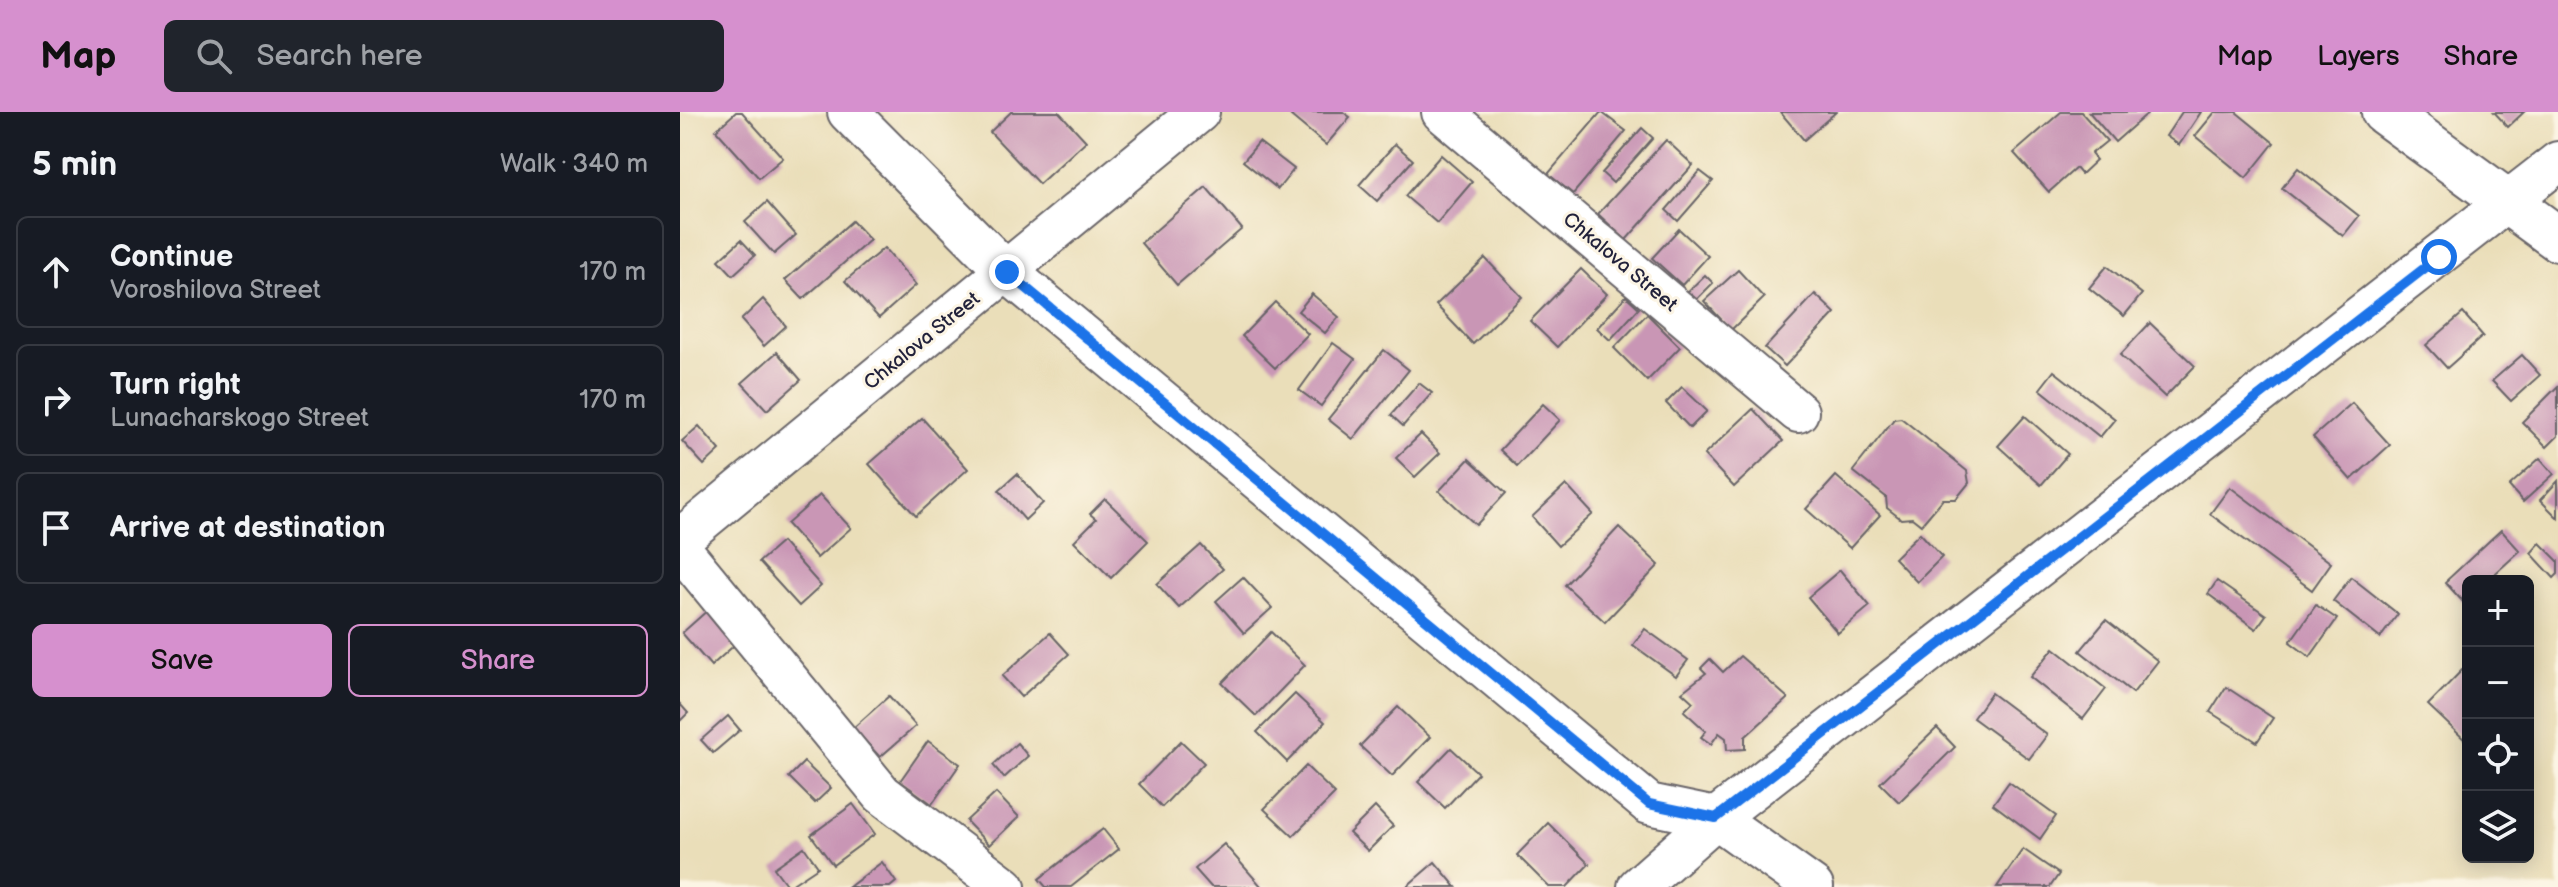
<!DOCTYPE html>
<meta charset="utf-8">
<style>
body{margin:0;font-family:"Balsamiq Sans",sans-serif;background:#20242c;color:#f1f3f6}
.controls{position:absolute;right:24px;bottom:24px;display:grid;overflow:hidden;border-radius:12px;box-shadow:0 4px 20px #0003}
.controls button{width:72px;height:72px;display:grid;place-items:center;padding:0;border:0;border-bottom:2px solid #363941;background:#171b24;color:#f1f3f6;font:40px sans-serif}
.stop{position:absolute;width:24px;height:24px;margin:-18px;border:6px solid #1a73e8;border-radius:50%;background:#fff}
.stop.end{background:#1a73e8;border-color:#fff;box-shadow:0 2px 8px #0008}
.list{margin:0;padding:0;list-style:none}
h2{display:flex;justify-content:space-between;align-items:center;height:104px;margin:0;padding:0 32px;font-size:34px}
h2 small{font-size:26px;font-weight:400;color:#9ea1a6}
.list li{display:grid;grid-template-columns:52px 1fr auto;gap:24px;align-items:center;box-sizing:border-box;height:112px;margin:0 16px 16px;padding:0 16px;border:2px solid #363941;border-radius:12px}
.list b{display:block;font-size:30px;white-space:nowrap}
.list p{margin:0;font-size:26px;white-space:nowrap;color:#9ea1a6}
.list em{font-size:26px;font-style:normal;color:#9ea1a6}
.actions{display:flex;gap:16px;padding:24px 32px}
.actions a{flex:1;padding:18px 0;border:2px solid #d690ce;border-radius:12px;text-align:center;font-size:28px;color:#d690ce}
.actions .main{background:#d690ce;color:#111}
.icon{flex:none;width:44px;height:44px;fill:none;stroke:currentColor;stroke-width:2;stroke-linecap:round;stroke-linejoin:round}
.map{position:relative;flex:none;width:1878px;height:775px;overflow:hidden}
header{display:flex;align-items:center;gap:48px;box-sizing:border-box;height:112px;padding:0 40px;background:#d690ce;color:#111}
header strong{font-size:38px}
nav{display:flex;gap:44px;margin-inline-start:auto;font-size:28px}
.search{width:560px;height:72px;background:#20242c;display:flex;align-items:center;gap:20px;box-sizing:border-box;padding:0 28px;border-radius:12px;color:#9ea1a6;font-size:30px}
main{display:flex}
aside{flex:1;background:#171b24}
.map>svg:first-child{display:block}
</style>
<header>
<strong>Map</strong>
<div class="search"><svg class="icon" aria-label="search" viewBox="0 0 24 24"><circle cx="10" cy="10" r="6"/><path d="M15 15l6 6"/></svg>Search here</div>
<nav><a>Map</a><a>Layers</a><a>Share</a></nav>
</header>
<main>
<aside>
<h2>5 min<small>Walk · 340 m</small></h2>
<ul class="list">
<li><svg class="icon" aria-label="ahead" viewBox="0 0 24 24"><path d="M12 20V5M6 11l6-6 6 6"/></svg><div><b>Continue</b><p>Voroshilova Street</p></div><em>170 m</em></li>
<li><svg class="icon" aria-label="right" viewBox="0 0 24 24"><path d="M7 20v-9h11M14 6l5 5-5 5"/></svg><div><b>Turn right</b><p>Lunacharskogo Street</p></div><em>170 m</em></li>
<li><svg class="icon" aria-label="arrive" viewBox="0 0 24 24"><path d="M6 21V4h12l-3 4 3 4H6"/></svg><div><b>Arrive at destination</b></div></li>
</ul>
<div class="actions"><a class="main">Save</a><a>Share</a></div>
</aside>
<div class="map">
<svg width="1878" height="775" viewBox="0 0 1878 775">
<rect width="100%" height="100%" fill="#fcf5e5"/>
<filter id="ink" filterUnits="userSpaceOnUse"><feTurbulence type="fractalNoise" baseFrequency=".0125" numOctaves="2"/><feDisplacementMap in="SourceGraphic" scale="16" xChannelSelector="R" yChannelSelector="G"/><feConvolveMatrix kernelMatrix="1 2 1 2 8 2 1 2 1" color-interpolation-filters="sRGB"/></filter>
<filter id="wash" filterUnits="userSpaceOnUse"><feTurbulence type="fractalNoise" baseFrequency=".006" numOctaves="4" result="noise"/><feDisplacementMap in="SourceGraphic" scale="32" xChannelSelector="R" yChannelSelector="G"/><feGaussianBlur stdDeviation="1.8" result="paint"/><feColorMatrix in="noise" values="0 0 0 0 0 0 0 0 0 0 0 0 0 0 0 0 0 1.4 0 .05"/><feComposite in="paint" operator="in"/></filter>
<g filter="url(#wash)">
<rect width="100%" height="100%" fill="#eadeb9"/>
<g id="blocks">
<g fill="#c996b5">
<polygon points="56,0 62,0 103,46 79,66 36,18"/>
<polygon points="331,0 379,0 406,29 359,72 310,20"/>
<polygon points="615,0 663,0 670,5 646,33 611,4"/>
<polygon points="921,0 946,19 893,82 868,62"/>
<polygon points="1100,0 1156,0 1124,28"/>
<polygon points="1381,0 1401,0 1427,29 1411,42 1416,48 1401,62 1396,56 1369,80 1334,41"/>
<polygon points="1409,0 1469,0 1435,30"/>
<polygon points="1502,0 1521,0 1499,33 1486,24"/>
<polygon points="1535,0 1556,0 1594,31 1566,66 1515,24"/>
<polygon points="1814,0 1844,0 1828,15"/>
<polygon points="962,16 973,26 933,71 922,61"/>
<polygon points="986,28 1013,53 946,128 918,102"/>
<polygon points="579,30 614,57 598,77 563,49"/>
<polygon points="715,32 733,48 697,89 679,73"/>
<polygon points="761,43 792,70 757,111 725,84"/>
<polygon points="1618,56 1679,104 1663,124 1602,76"/>
<polygon points="1020,59 1033,69 998,109 986,98"/>
<polygon points="526,75 562,117 497,173 461,131"/>
<polygon points="87,90 116,123 94,142 65,110"/>
<polygon points="172,109 190,128 123,187 105,168"/>
<polygon points="999,117 1028,144 1002,173 972,146"/>
<polygon points="61,128 75,143 53,163 39,148"/>
<polygon points="204,136 236,173 199,206 165,169"/>
<polygon points="805,146 842,185 793,232 756,193"/>
<polygon points="1427,154 1462,182 1444,204 1409,176"/>
<polygon points="901,157 927,182 877,235 850,209"/>
<polygon points="1058,158 1084,186 1051,218 1024,189"/>
<polygon points="1025,163 1033,171 1012,192 1004,183"/>
<polygon points="632,182 659,205 645,221 618,199"/>
<polygon points="1135,182 1155,201 1105,254 1085,236"/>
<polygon points="946,184 959,196 930,228 917,216"/>
<polygon points="83,187 106,214 84,234 61,208"/>
<polygon points="595,190 628,222 595,256 562,224"/>
<polygon points="1783,201 1803,224 1767,256 1746,233"/>
<polygon points="967,202 1000,235 967,269 934,236"/>
<polygon points="1470,211 1515,254 1485,285 1440,243"/>
<polygon points="653,231 675,247 641,294 619,278"/>
<polygon points="704,238 729,258 673,327 648,307"/>
<polygon points="97,240 121,268 87,298 62,271"/>
<polygon points="1842,243 1860,263 1831,289 1812,269"/>
<polygon points="1374,259 1435,307 1420,325 1360,277"/>
<polygon points="739,271 752,281 723,314 711,303"/>
<polygon points="1878,274 1878,324 1867,335 1842,310"/>
<polygon points="1002,275 1027,299 1010,316 986,291"/>
<polygon points="1672,291 1710,333 1671,368 1633,325"/>
<polygon points="863,292 880,308 837,354 820,338"/>
<polygon points="1073,297 1103,329 1054,375 1024,343"/>
<polygon points="1345,304 1388,342 1361,373 1318,334"/>
<polygon points="242,306 288,357 236,404 189,352"/>
<polygon points="1221,306 1287,359 1289,371 1276,387 1263,387 1241,413 1232,406 1221,407 1207,396 1206,385 1173,359 1214,307"/>
<polygon points="19,314 40,338 24,353 2,329"/>
<polygon points="741,322 760,341 735,365 716,346"/>
<polygon points="1860,346 1874,362 1843,390 1829,374"/>
<polygon points="789,347 826,381 796,413 759,379"/>
<polygon points="337,362 363,391 345,408 319,378"/>
<polygon points="1156,364 1200,403 1170,436 1126,397"/>
<polygon points="1878,369 1878,406 1860,388"/>
<polygon points="886,373 913,402 878,434 852,405"/>
<polygon points="1550,375 1651,451 1632,478 1530,402"/>
<polygon points="140,383 171,416 137,446 107,412"/>
<polygon points="425,387 468,429 431,466 394,429 416,407 410,402"/>
<polygon points="939,415 979,453 925,510 885,473"/>
<polygon points="1821,418 1840,439 1807,469 1788,469 1788,487 1784,491 1765,470"/>
<polygon points="1240,421 1262,445 1237,470 1214,446"/>
<polygon points="102,430 141,474 119,494 79,450"/>
<polygon points="1860,431 1878,449 1878,462 1874,466 1851,441"/>
<polygon points="521,433 543,457 499,496 477,472"/>
<polygon points="1160,458 1190,494 1158,521 1128,485"/>
<polygon points="563,465 592,496 564,521 536,489"/>
<polygon points="1671,465 1718,502 1700,526 1653,489"/>
<polygon points="1537,469 1586,503 1576,517 1528,482"/>
<polygon points="1636,493 1657,507 1630,545 1610,530"/>
<polygon points="29,497 58,530 31,554 2,521"/>
<polygon points="1426,508 1478,549 1453,581 1400,539"/>
<polygon points="965,517 1008,548 996,564 953,533"/>
<polygon points="591,520 625,553 576,604 542,571"/>
<polygon points="370,521 389,542 341,585 322,564"/>
<polygon points="1374,536 1426,577 1403,607 1350,565"/>
<polygon points="1060,544 1108,586 1065,625 1065,637 1047,638 1046,626 1039,621 1031,632 1021,625 1026,619 1004,599 1013,590 1002,580 1026,561 1021,556 1030,547 1043,560"/>
<polygon points="1788,552 1788,631 1748,593"/>
<polygon points="1546,575 1593,606 1577,630 1530,600"/>
<polygon points="1311,581 1367,623 1349,647 1293,606"/>
<polygon points="615,582 645,610 607,650 577,620"/>
<polygon points="209,584 236,614 200,645 173,616"/>
<polygon points="0,592 8,601 0,609"/>
<polygon points="718,595 750,625 712,664 680,634"/>
<polygon points="48,604 60,618 33,641 21,628"/>
<polygon points="1257,616 1275,635 1219,690 1200,671"/>
<polygon points="248,629 280,652 252,692 220,669"/>
<polygon points="501,629 524,651 482,695 459,672"/>
<polygon points="337,631 348,644 324,666 313,653"/>
<polygon points="771,636 798,661 765,696 738,670"/>
<polygon points="124,650 151,676 135,691 109,665"/>
<polygon points="626,654 655,682 613,724 584,697"/>
<polygon points="1329,670 1376,704 1360,727 1313,692"/>
<polygon points="316,681 339,705 309,733 286,709"/>
<polygon points="173,692 195,722 153,753 131,723"/>
<polygon points="695,695 713,714 688,739 669,721"/>
<polygon points="868,711 909,752 887,775 869,775 837,743"/>
<polygon points="423,717 439,737 391,775 366,775 359,767"/>
<polygon points="544,732 582,775 531,775 515,757"/>
<polygon points="124,735 138,755 108,775 94,756"/>
<polygon points="1343,737 1379,762 1370,775 1317,775"/>
<polygon points="202,750 216,770 210,775 169,775"/>
<polygon points="755,750 776,775 726,775"/>
</g>
</g>
</g>
<g filter="url(#ink)">
<use href="#blocks" fill-opacity="0" stroke="#686467" stroke-width="2"/>
<g fill="none" stroke-linecap="round" stroke-linejoin="round">
<g stroke="#686467" stroke-width="44">
<g id="minor">
<polyline points="168,0 327,160 969,692 1036,706 1133,775"/>
<polyline points="762,0 1118,300"/>
<polyline points="0,427 519,0"/>
<polyline points="0,436 202,682 325,775"/>
<polyline points="958,775 1036,706 1878,50"/>
</g>
</g>
<g stroke="#686467" stroke-width="48">
<polyline id="primary" points="1704,0 1878,127"/>
</g>
<use href="#minor" stroke="#fff" stroke-width="40"/>
<use href="#primary" stroke="#fff" stroke-width="44"/>
</g>
</g>
<g fill="none" stroke-linecap="round" stroke-linejoin="round" filter="url(#ink)">
<polyline stroke="#1a73e8" stroke-width="10" points="327,160 969,692 1036,706 1759,145"/>
</g>
<g text-anchor="middle" dominant-baseline="central" stroke-width="6" stroke-linejoin="round" paint-order="stroke">
<g font-size="20" fill="#22223b" stroke="#fcf5e5">
<text transform="translate(940 150) rotate(40)">Chkalova Street</text>
<text transform="translate(242 229) rotate(-39)">Chkalova Street</text>
</g>
</g>
</svg>
<div class="controls">
<button>+</button>
<button>−</button>
<button><svg class="icon" aria-label="locate" viewBox="0 0 24 24"><circle cx="12" cy="12" r="6"/><path d="M12 2v4M12 18v4M2 12h4M18 12h4"/></svg></button>
<button><svg class="icon" aria-label="layers" viewBox="0 0 24 24"><path d="M12 4l9 5-9 5-9-5zM3 14l9 5 9-5"/></svg></button>
</div>
<div class="stop" style="left:1759px;top:145px"></div>
<div class="stop end" style="left:327px;top:160px"></div>
</div>
</main>
